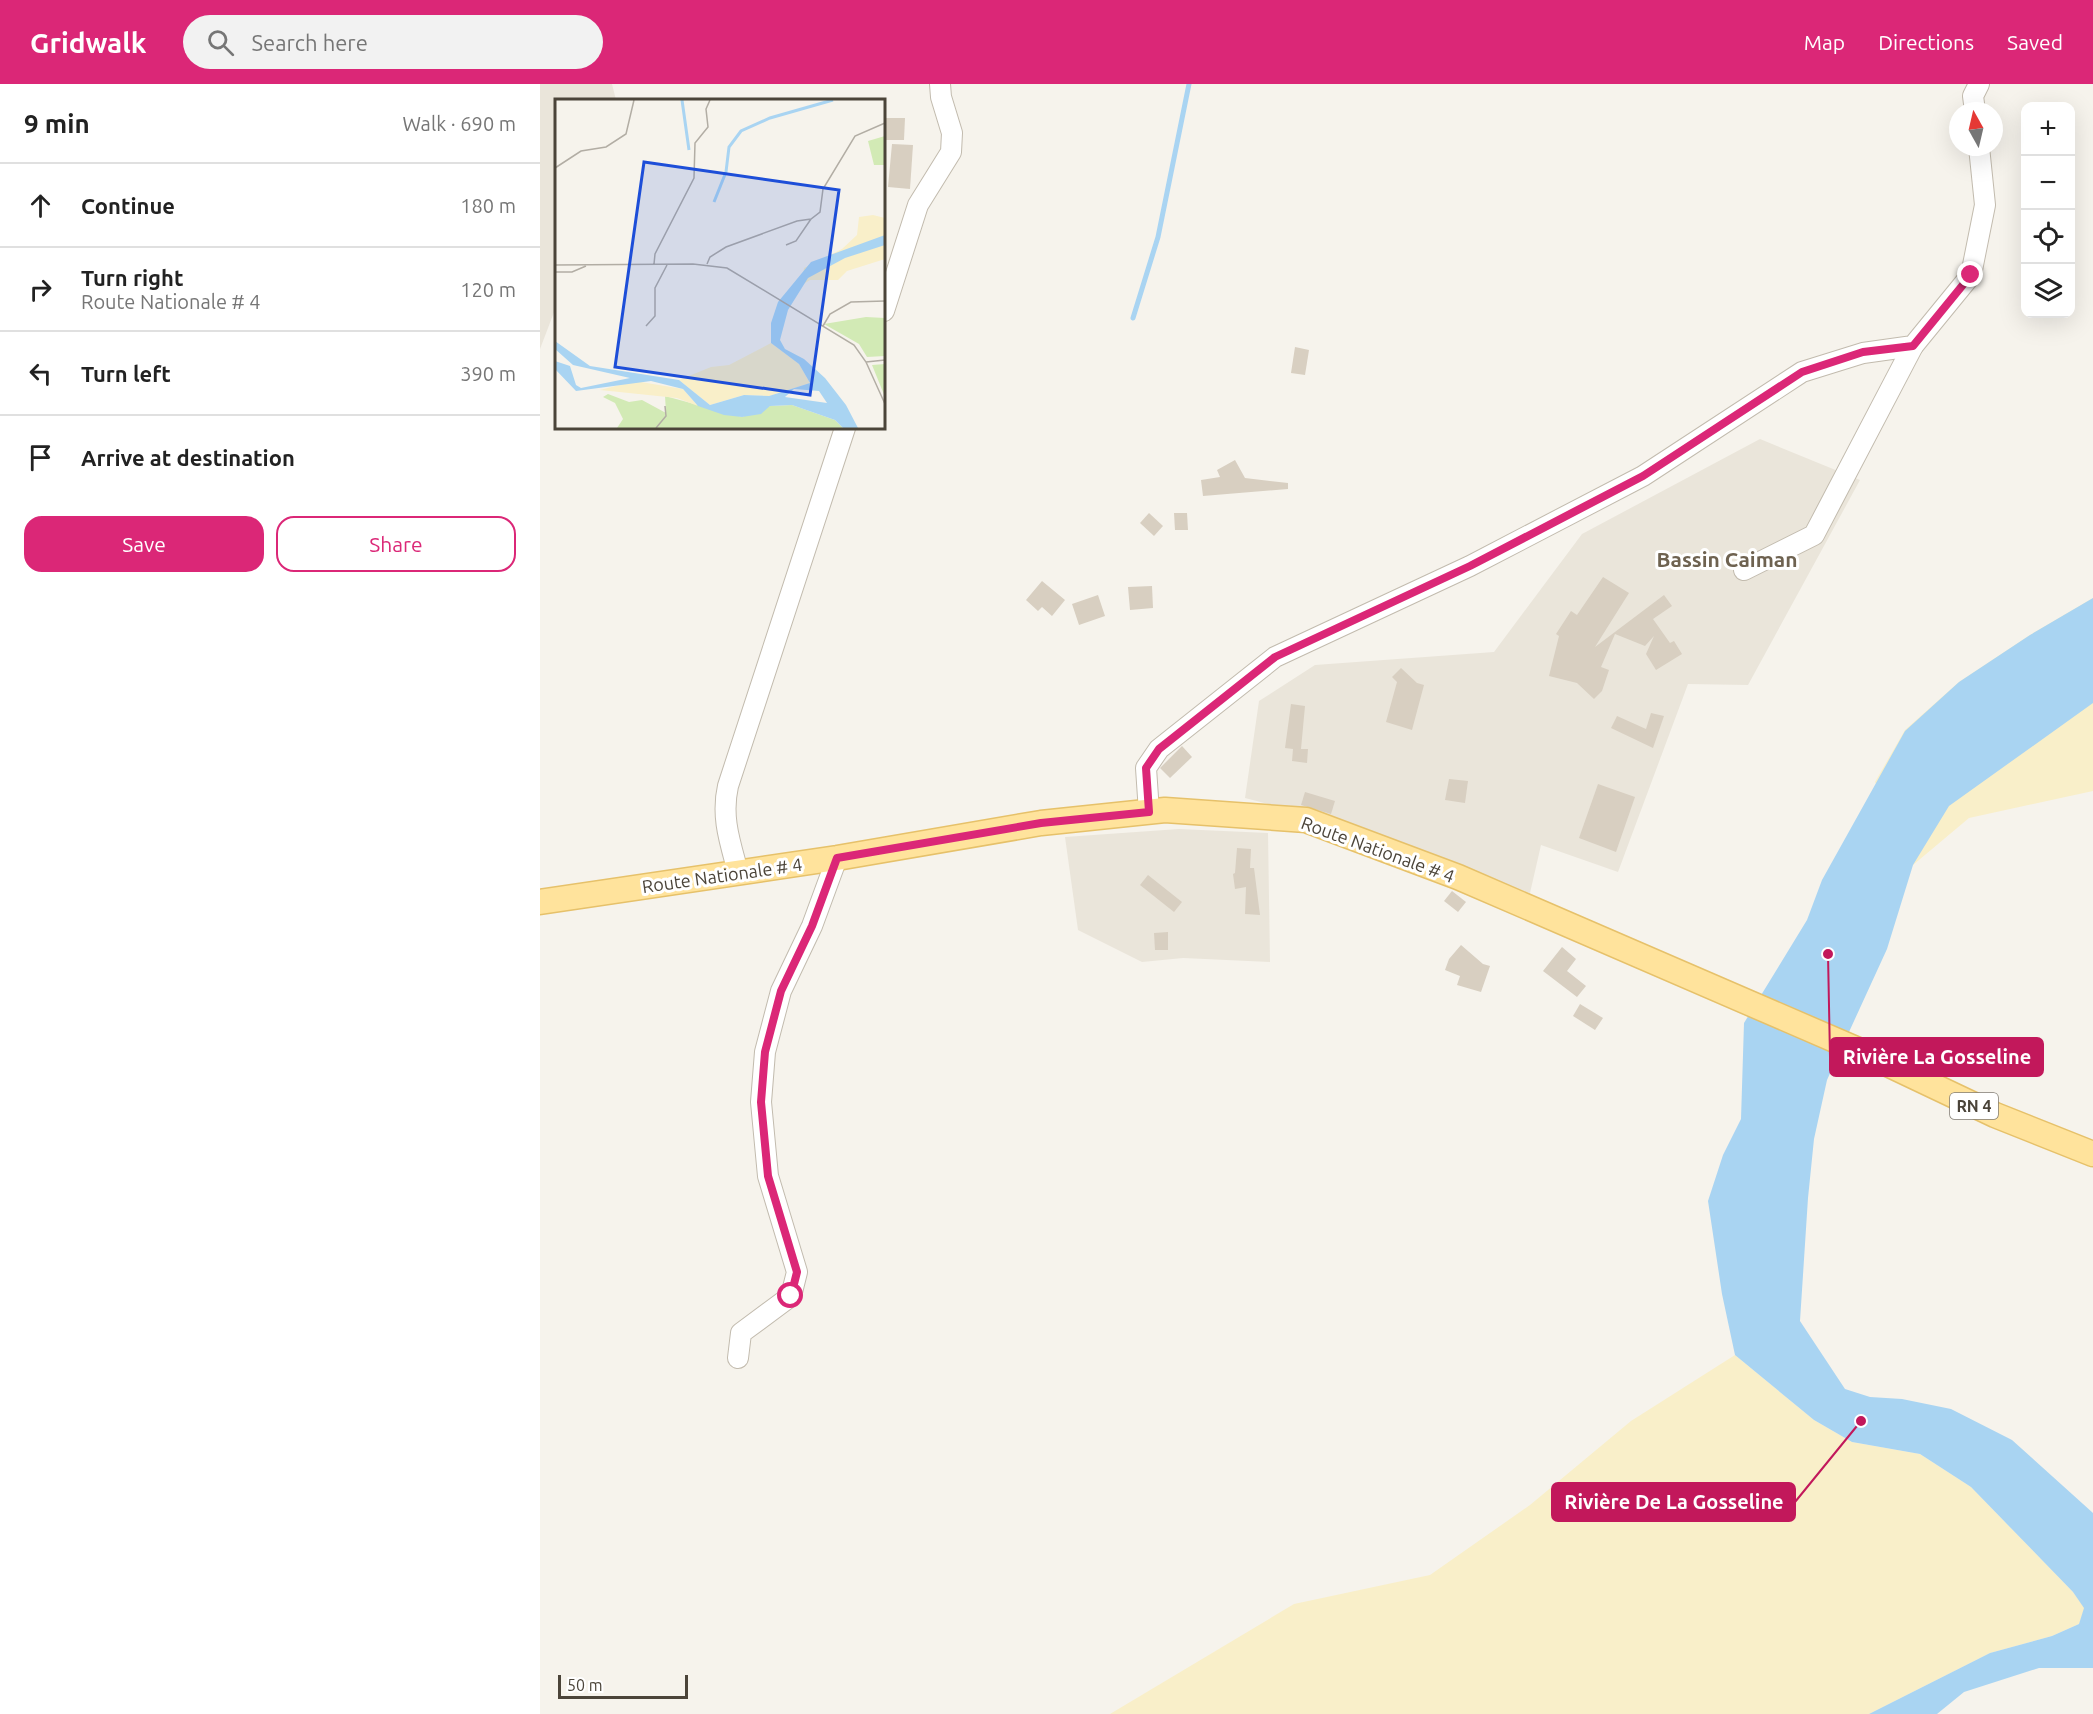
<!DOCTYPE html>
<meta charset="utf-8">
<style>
body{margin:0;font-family:Ubuntu,sans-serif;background:#f2f2f2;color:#222}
.controls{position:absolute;right:18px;top:18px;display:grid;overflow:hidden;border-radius:12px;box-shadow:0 6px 24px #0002}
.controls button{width:54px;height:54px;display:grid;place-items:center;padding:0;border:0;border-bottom:2px solid #e0e0e0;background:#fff;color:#222;font:30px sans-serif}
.compass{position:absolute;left:1409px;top:18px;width:54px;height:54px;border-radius:50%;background:#fff;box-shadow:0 6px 24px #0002;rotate:352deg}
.scale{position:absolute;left:18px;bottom:15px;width:130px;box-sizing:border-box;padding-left:6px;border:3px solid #4b4439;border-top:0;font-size:16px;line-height:21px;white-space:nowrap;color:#4b4439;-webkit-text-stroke:4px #fff;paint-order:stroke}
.stop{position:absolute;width:18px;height:18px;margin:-14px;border:4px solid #db2777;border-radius:50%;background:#fff}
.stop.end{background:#db2777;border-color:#fff;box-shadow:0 2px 6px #0008}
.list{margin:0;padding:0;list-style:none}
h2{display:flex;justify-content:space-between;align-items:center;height:78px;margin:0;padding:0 24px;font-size:26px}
h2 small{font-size:20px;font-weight:400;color:#767676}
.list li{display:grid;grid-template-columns:39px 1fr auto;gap:18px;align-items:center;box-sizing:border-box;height:84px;padding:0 24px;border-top:2px solid #e0e0e0}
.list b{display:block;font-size:22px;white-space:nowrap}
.list p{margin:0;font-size:20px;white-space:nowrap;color:#767676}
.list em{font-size:20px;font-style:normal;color:#767676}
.actions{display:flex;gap:12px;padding:18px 24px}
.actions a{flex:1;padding:14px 0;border:2px solid #db2777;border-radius:18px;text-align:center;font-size:21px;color:#db2777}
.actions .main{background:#db2777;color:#fff}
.icon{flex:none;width:33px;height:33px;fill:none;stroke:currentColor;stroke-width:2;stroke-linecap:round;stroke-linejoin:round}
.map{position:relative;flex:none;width:1553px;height:1630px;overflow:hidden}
header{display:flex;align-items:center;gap:36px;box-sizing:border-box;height:84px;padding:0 30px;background:#db2777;color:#fff}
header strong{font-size:28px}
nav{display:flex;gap:33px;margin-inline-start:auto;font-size:21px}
.search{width:420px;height:54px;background:#f2f2f2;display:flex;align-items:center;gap:15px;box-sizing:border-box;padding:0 21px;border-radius:33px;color:#767676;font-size:22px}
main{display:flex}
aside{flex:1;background:#fff}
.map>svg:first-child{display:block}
</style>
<header>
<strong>Gridwalk</strong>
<div class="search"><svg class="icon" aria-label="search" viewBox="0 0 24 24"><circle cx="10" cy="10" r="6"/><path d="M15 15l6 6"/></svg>Search here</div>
<nav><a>Map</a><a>Directions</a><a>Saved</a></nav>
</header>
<main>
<aside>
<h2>9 min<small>Walk · 690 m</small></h2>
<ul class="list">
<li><svg class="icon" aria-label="ahead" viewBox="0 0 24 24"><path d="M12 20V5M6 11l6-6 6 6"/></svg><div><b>Continue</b></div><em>180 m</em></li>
<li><svg class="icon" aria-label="right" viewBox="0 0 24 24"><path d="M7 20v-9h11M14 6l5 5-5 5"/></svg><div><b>Turn right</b><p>Route Nationale # 4</p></div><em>120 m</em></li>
<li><svg class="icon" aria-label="left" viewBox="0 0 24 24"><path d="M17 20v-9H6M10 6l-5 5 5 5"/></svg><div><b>Turn left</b></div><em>390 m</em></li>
<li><svg class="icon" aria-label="arrive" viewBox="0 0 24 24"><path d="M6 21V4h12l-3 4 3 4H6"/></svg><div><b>Arrive at destination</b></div></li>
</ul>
<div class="actions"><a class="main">Save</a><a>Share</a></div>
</aside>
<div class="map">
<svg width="1553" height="1630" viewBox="0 0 1553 1630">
<rect width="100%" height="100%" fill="#f6f3ec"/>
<g fill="#eae5da">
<polygon points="0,0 72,0 76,16 16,16 16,223 0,265"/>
<polygon points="1220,355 1320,396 1208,601 1148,600 1078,788 1001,761 990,809 943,794 802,739 705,714 719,617 775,581 954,568 1042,450"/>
<polygon points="639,745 728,749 730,878 643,874 602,878 538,846 525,753"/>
</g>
<g fill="#f9efc9">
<polygon points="1553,514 1553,707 1429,734 1373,781 1335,698 1365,646 1419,598 1490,551"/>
<polygon points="1195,1271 1274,1336 1312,1358 1380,1370 1431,1403 1533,1508 1545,1524 1539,1540 1512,1552 1450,1569 1329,1630 570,1630 754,1520 890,1491 990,1421 1091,1337"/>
</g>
<polygon fill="#a9d4f2" points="1553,514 1553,619 1409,722 1373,781 1347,865 1287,996 1274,1055 1268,1114 1260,1237 1305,1305 1330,1313 1362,1315 1411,1325 1472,1356 1553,1429 1553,1584 1499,1584 1424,1608 1397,1630 1329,1630 1450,1569 1512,1552 1539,1540 1544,1524 1533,1508 1431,1403 1380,1370 1312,1358 1274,1336 1195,1271 1182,1210 1168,1117 1183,1071 1201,1035 1204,939 1267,836 1282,796 1365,647 1419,598 1490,551"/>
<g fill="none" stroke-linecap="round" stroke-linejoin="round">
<polyline stroke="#a9d4f2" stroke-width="5" points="593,234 618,153 649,0"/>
</g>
<g fill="#d8cfc1">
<polygon points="344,34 365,34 364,56 344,56"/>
<polygon points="352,60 373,61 370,105 348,103"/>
<polygon points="755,263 769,266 765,291 751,289"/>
<polygon points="695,376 705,394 748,399 748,405 663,412 661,396 680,393 677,386"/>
<polygon points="609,429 623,442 614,452 600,439"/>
<polygon points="634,429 647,429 648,446 635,446"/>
<polygon points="1063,493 1089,509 1055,563 1124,511 1132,522 1113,535 1130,559 1134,557 1142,570 1116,586 1106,570 1114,552 1105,562 1075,550 1061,583 1069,586 1062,607 1054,615 1037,599 1009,592 1019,552 1016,550 1031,527 1037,531"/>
<polygon points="502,497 525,516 512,532 502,523 498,527 486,516"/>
<polygon points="612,502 613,524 590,526 588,503"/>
<polygon points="558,511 565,532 539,541 532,520"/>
<polygon points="861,584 877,599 884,601 872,646 846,638 857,598 852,593"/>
<polygon points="751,620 765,622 761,665 768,665 767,679 752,677 753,665 745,664"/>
<polygon points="1111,629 1124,632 1113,664 1071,644 1077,632 1106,645"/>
<polygon points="642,662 652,673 630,694 620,684"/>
<polygon points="909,695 928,697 925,719 905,716"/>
<polygon points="1058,700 1095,713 1076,768 1039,754"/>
<polygon points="765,708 795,717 791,730 761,721"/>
<polygon points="697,764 711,765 710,784 714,784 720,831 705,830 706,803 695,805 693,790 695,789"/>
<polygon points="608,791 642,818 634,828 600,801"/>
<polygon points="912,807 926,818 918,828 904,817"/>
<polygon points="628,848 628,866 615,866 614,849"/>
<polygon points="921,861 943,880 950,882 941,908 917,901 920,892 905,886 909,875"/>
<polygon points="1022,863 1036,875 1027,887 1046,902 1037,913 1003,887"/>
<polygon points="1040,920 1063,934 1055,946 1033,932"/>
</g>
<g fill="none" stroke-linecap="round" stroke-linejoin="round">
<g stroke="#c2bbae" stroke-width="22">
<g id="minor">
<polyline points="1435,27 1433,12 1439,0"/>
<polyline points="344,227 378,121 411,68 412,49 401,13 400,0"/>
<polyline points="1204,486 1274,451 1373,262"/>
<polyline points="609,728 606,684 619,665 735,573 930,482 1103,392 1262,288 1323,269 1373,262 1431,191 1445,121 1439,63"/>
<path d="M198,788C190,758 181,733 188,702L305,344"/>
<polyline points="198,1274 201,1249 251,1212 257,1188 228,1092 221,1018 225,968 241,907 272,842 297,774"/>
</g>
</g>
<g stroke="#e6c16a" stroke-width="27">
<polyline id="major" points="0,818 297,774 501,739 625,726 766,736 918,793 1318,966 1455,1031 1553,1070"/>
</g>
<use href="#minor" stroke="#fff" stroke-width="20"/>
<use href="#major" stroke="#ffe39c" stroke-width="24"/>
</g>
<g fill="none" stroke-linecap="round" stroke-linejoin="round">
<polyline stroke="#db2777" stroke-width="8" points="251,1212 257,1188 228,1092 221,1018 225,968 241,907 272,842 297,774 501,739 609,728 606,684 619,665 735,573 930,482 1103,392 1262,288 1323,268 1373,262 1431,191"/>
</g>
<g text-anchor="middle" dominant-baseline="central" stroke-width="6" stroke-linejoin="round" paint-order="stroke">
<rect fill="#fff" stroke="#817c74" stroke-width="1.5" x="1410" y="1009" width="48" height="26" rx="4.5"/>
<g font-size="16" font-weight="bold" fill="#4b4439">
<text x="1434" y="1022">RN 4</text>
</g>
<g font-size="18" fill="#4b4439" stroke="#fff">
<text transform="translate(838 765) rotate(20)">Route Nationale # 4</text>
<text transform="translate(182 791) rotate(-8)">Route Nationale # 4</text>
</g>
<g font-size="21" font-weight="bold" fill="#6e6250" stroke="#fff">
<text x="1187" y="475">Bassin Caiman</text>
</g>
</g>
<g transform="translate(15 15)">
<rect width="330" height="330" fill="#f6f3ec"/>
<path d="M330,37V66H319L313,42ZM311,218L330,219V257L312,258L304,245L269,225ZM330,265V298L317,266ZM53,295L74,303L87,301L111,314L110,297L187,318L215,307L237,306L280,321L288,329H62L68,320L60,304L48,298Z" fill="#d2eab5"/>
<path d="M318,116L330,119V160L292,172L283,181H255L247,186L249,169L287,150L302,136L304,118ZM216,244L244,265L255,284L214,297L189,296L155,306L124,281L156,268L174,266ZM80,282L128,290L143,307L122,299L45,291Z" fill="#f9efc9"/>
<path d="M330,136V146L290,159L253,179L233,211L225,241L230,250L249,260L270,279L291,306L303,329H288L280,321L237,306L215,307L206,315L187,318L169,316L143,307L128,290L96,282L21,292L0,270V262L15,267L21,286L26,289L75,279L18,266L0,250V242L35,267L124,281L155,306L189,296L214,297L255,284L244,265L216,244V224L223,203L256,163ZM239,290L264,292L272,304L230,298Z" fill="#a9d4f2" fill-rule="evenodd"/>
<path fill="none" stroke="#a9d4f2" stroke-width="3" d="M127,1L134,51M159,103L171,73L174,48L186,32L215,19L278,1"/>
<path fill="none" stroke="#b2ada4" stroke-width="1.5" d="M0,69L26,52L51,48L71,35L79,1M231,146L241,142L256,120M99,165L100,155L139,79L140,44L153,28L151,10L155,1M152,165L155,158L171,148L242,122L256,120L265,113L268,90L300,37L330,24M0,166L138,165L172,169L299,246L311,263L330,305M0,173H17L31,167M91,227L100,217V189L112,166M268,227L275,215L296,203L330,202M311,263L330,261M101,329L111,317L110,307"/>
<path fill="#1d4ed8" fill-opacity="0.15" stroke="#1d4ed8" stroke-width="3" d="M89,63L284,91L255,296L60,268Z"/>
<rect width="330" height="330" fill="none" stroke="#4b4439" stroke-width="3"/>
</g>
<path fill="none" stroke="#c2185b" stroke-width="2" d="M1288 870L1290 973M1321 1337L1255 1418"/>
<g fill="#c2185b" stroke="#fff" stroke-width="2">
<circle cx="1288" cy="870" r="6"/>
<circle cx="1321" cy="1337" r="6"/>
</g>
<g fill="#c2185b" stroke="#c2185b" stroke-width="2">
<rect x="1290" y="954" width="213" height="38" rx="6"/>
<rect x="1012" y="1399" width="243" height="38" rx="6"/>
</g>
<g font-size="20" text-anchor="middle" font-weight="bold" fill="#fff">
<text x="1397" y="980">Rivière La Gosseline</text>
<text x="1134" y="1425">Rivière De La Gosseline</text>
</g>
</svg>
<div class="controls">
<button>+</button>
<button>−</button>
<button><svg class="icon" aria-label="locate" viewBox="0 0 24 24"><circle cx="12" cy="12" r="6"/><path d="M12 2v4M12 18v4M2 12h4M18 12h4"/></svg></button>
<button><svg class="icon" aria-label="layers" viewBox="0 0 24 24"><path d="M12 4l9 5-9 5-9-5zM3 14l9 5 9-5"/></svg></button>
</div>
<svg class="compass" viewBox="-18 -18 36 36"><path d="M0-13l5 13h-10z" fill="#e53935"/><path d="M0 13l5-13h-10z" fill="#767676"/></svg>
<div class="scale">50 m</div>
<div class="stop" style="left:251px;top:1212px"></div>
<div class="stop end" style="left:1431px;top:191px"></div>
</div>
</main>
